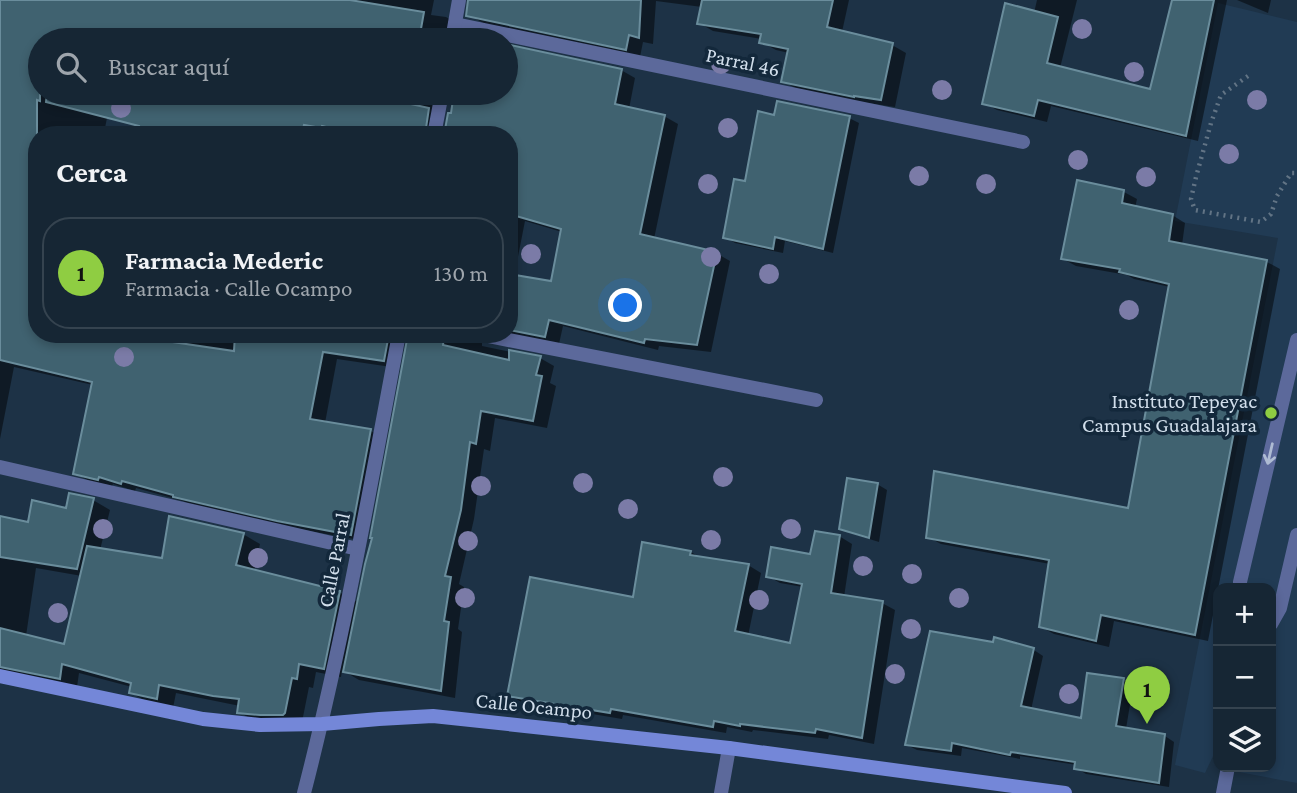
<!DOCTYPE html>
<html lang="es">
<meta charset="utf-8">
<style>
body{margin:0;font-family:"Crimson Pro",serif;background:#233240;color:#f1f3f6}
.controls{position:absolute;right:21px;bottom:21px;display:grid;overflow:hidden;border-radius:14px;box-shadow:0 4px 10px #0003}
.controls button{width:63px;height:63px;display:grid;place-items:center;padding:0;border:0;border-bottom:2px solid #35434f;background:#162634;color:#f1f3f6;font:35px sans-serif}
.you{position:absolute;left:626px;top:306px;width:24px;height:24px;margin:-18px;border:5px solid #fff;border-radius:50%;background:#1a73e8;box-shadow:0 0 0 10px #1a73e833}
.badge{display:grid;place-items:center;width:46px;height:46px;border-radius:50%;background:#8fcd42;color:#111;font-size:23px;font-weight:700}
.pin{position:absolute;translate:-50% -58px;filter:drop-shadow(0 2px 4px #0008)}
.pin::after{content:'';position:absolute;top:37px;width:24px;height:21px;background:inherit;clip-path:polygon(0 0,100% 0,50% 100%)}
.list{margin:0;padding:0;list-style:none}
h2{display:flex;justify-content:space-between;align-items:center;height:91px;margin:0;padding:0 28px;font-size:30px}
h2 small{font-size:23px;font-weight:400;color:#9ea5ac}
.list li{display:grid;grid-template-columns:46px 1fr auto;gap:21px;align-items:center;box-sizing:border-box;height:112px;margin:0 14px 14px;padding:0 14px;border:2px solid #35434f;border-radius:28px}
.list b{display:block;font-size:26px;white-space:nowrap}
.list p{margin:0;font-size:23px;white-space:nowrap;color:#9ea5ac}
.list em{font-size:23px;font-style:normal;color:#9ea5ac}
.icon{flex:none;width:38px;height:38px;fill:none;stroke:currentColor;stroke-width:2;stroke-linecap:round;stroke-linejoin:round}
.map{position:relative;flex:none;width:1297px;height:793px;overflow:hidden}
.search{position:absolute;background:#162634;box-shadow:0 4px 10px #0003;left:28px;top:28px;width:490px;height:77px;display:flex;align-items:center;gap:18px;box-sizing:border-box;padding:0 24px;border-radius:38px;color:#9ea5ac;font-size:26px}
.panel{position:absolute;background:#162634;box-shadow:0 4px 10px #0003;left:28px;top:126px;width:490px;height:217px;border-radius:28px}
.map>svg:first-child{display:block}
</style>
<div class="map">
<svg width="1297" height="793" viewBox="0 0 1297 793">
<rect width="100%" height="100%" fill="#1d3246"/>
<polygon fill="#213b54" points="1218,3 1297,22 1297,783 1239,772 1241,767 1271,767 1271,588 1218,588 1218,755 1214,754 1205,773 1175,765 1278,238 1175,221"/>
<g fill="#0007" fill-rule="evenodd">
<polygon points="0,0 434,0 431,15 446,17 460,25 457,40 161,40 165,24 127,16 122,40 40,40 40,93 112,93 104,133 99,135 37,135 37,334 408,334 405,336 398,368 337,359 325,423 371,431 385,439 365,541 293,528 189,504 183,501 136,488 135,491 113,484 112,486 89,481 75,473 93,385 14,367 0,439"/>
<polygon points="473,0 849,0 842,32 892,45 906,53 895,107 868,103 868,104 797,89 783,81 789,53 776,50 761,42 762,39 713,31 699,23 702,7 656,1 653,44 643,42 640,57 485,24 471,16"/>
<polygon points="1037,0 1077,0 1060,68 1152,91 1174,0 1227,0 1198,141 1051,106 1047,122 997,110 984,103 1034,13"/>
<polygon points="1237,0 1271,0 1268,13"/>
<path d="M506,46L621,70L635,78L629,109L664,116L678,124L654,239L716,253L730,261L711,352L659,346L658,350L563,326L559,344L509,334V135H446L454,93H506ZM525,221L562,232L552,284L514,277Z"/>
<polygon points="149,93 452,93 446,99 440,135 139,135"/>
<polygon points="849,118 859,123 833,253 785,241 783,253 735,243 725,237 747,183"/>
<polygon points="1124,192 1137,199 1135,208 1172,215 1185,223 1182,245 1267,262 1280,269 1208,641 1114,621 1109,647 1054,634 1041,627 1050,564 941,544 928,537 1129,510 1170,287 1134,279 1127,275 1076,266 1063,259"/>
<path d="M411,334H487L482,340V346L540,358L554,366L550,383L556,386L547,428L495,418L490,451L484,449L474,519L459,584L464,587L458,629L462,632L455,698L359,680L342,670L341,677L316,672L313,688L309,687L302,722H256L239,712L240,706L176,693L173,708L148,702L131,693L132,687L79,673L77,687L0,670V518L30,524L93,500L110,510L100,550L163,560L243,534L260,544L254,571L339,592L359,603L374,538ZM36,568L82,576L66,646L26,636Z"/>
<polygon points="877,484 887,490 879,542 850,533 841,528"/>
<polygon points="839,536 852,544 844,597 882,603 895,610 874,744 829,735 828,739 753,730 752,732 727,727 726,733 623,715 622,719 521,702 509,695 634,599 643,544 691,552 701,558 748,565 761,573 748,636 792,645 803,587 780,583 768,576 812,556"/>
<polygon points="995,639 1034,650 1043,656 1031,710 1083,720 1089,675 1124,680 1133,686 1126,729 1165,736 1174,742 1169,787 1086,774 1076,768 1077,765 1020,756 1020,759 962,748 961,756 917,750 907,745 995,644"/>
</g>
<g fill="#406270" stroke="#6a8d9c" stroke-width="2">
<polygon points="0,0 350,0 424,12 419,40 40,40 40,101 37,100 37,271 30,311 37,313 37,334 118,334 234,351 235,334 389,334 384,361 323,352 310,419 371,429 351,535 277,521 173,497 173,495 122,481 121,484 99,477 98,480 73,474 92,382 0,360"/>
<polygon points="468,0 641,0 639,38 629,35 626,50 466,16"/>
<polygon points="702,0 833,0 827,27 893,43 881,100 854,96 854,97 781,82 788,49 759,43 761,34 697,24"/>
<polygon points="1172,0 1214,0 1186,136 1038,100 1034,116 982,104 1005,3 1058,17 1047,63 1150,89"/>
<polygon points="506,44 622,69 615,104 665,115 640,234 717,252 697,345 645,339 644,343 549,320 545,337 509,330 509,274 551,281 561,229 509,214 509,135 444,135 448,113 451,113 454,93 506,93"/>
<polygon points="47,93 279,93 321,100 322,93 361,93 429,108 425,135 357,135 322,126 321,128 304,125 301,135 137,135 139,126 46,102"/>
<polygon points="777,101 850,116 823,249 775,237 773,249 723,238 734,179 745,181 758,111 774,115"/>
<polygon points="1077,180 1124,190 1122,203 1173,214 1169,241 1267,260 1195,635 1101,615 1096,641 1039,627 1049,560 926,538 934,471 1128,508 1169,284 1119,272 1120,269 1061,259"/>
<polygon points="408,334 430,334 444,337 443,345 509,360 509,350 541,356 536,375 542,376 533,421 481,411 476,444 470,442 461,510 445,576 451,577 444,621 449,622 441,691 343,672 365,564 372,538 370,538"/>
<polygon points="847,478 878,483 869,538 839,529"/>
<polygon points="69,493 94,498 77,569 0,557 0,516 28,522 32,500 66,508"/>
<polygon points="169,516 244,533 236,565 340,591 324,669 299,664 297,679 292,678 285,713 283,715 260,715 237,713 239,699 213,696 159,685 157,699 129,693 131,683 62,664 60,679 0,667 0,628 64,644 87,546 162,558"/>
<polygon points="815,531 840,535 831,593 883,601 862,738 816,729 815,733 740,724 740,726 714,721 713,727 611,709 610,713 507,696 530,577 633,597 642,542 691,551 690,555 749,564 735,631 790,643 802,584 766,577 771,547 810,554"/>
<polygon points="930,631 993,642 994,637 1034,648 1021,706 1081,718 1087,673 1124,678 1116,726 1165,734 1159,783 1074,769 1075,762 1011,752 1010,755 952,743 951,751 905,745"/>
</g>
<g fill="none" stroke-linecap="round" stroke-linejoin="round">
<polyline stroke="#627485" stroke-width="4.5" stroke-dasharray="2 5" stroke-linecap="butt" points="1248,76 1221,95 1211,123 1196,177 1191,199 1195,210 1261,222 1271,214 1277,196 1291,173 1297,173"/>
<g stroke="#5c699b" stroke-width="14">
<polyline points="1240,588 1240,582 1297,340"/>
<polyline points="1271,624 1280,608 1297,535"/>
<polyline points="721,793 729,748"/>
<polyline points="1223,793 1228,767"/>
</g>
<g stroke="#5c699b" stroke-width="14">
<polyline points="455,24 1023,142"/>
<polyline points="452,40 459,0"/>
<polyline points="90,135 100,135"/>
<polyline points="434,135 442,93"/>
<polyline points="478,334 816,400"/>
<polyline points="0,467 358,549"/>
<path d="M304,793C343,642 370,488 399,334"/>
</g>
<polyline stroke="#7487d8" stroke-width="14" points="0,676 203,719 260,725 322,724 379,719 433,716 729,748 1065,793"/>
</g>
<g fill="#7b7ba7">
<circle cx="1082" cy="29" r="10"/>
<circle cx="721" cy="64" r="10"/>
<circle cx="1134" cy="72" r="10"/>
<circle cx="942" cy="90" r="10"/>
<circle cx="1257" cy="100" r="10"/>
<circle cx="121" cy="108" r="10"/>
<circle cx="728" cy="128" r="10"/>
<circle cx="1229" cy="154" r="10"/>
<circle cx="1078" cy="160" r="10"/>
<circle cx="919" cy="176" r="10"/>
<circle cx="1146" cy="177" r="10"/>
<circle cx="708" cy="184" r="10"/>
<circle cx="986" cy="184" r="10"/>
<circle cx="531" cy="254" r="10"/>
<circle cx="711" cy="257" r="10"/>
<circle cx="769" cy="274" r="10"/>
<circle cx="1129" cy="310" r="10"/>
<circle cx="124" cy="357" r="10"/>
<circle cx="723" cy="477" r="10"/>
<circle cx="583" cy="483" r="10"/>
<circle cx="481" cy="486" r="10"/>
<circle cx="628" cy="509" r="10"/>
<circle cx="103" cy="529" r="10"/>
<circle cx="791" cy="529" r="10"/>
<circle cx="711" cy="540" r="10"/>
<circle cx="468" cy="541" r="10"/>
<circle cx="258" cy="558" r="10"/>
<circle cx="863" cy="566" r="10"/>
<circle cx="912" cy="574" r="10"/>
<circle cx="465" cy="598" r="10"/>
<circle cx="959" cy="598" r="10"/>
<circle cx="759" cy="600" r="10"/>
<circle cx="58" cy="613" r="10"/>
<circle cx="911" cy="629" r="10"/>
<circle cx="895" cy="674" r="10"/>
<circle cx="1069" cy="694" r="10"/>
</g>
<defs><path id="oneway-shaft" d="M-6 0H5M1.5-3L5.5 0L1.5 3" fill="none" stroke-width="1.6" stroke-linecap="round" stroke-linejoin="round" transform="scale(1.75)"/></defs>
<use stroke="#aebbd3" href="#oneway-shaft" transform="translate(1270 454) rotate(103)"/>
<circle fill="#8fcd42" stroke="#13283b" stroke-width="2.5" cx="1271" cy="413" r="7"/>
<g text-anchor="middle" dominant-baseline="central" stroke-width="7" stroke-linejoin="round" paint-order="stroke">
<g font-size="21" fill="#d1deeb" stroke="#13283b">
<text transform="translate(743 62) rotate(12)">Parral 46</text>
<text transform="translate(334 560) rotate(-79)">Calle Parral</text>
<text transform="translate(534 706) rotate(6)">Calle Ocampo</text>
</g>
<g font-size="21" fill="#d1deeb" stroke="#13283b" text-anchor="end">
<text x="1257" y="401">Instituto Tepeyac<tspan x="1257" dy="24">Campus Guadalajara</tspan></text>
</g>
</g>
</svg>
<div class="controls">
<button>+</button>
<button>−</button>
<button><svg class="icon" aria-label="layers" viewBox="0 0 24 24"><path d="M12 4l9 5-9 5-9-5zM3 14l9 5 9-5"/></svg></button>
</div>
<div class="you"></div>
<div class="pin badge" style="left:1147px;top:724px">1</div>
<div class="search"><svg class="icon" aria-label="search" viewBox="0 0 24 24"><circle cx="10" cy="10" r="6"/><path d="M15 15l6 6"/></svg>Buscar aquí</div>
<section class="panel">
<h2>Cerca<small></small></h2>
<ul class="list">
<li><span class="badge">1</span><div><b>Farmacia Mederic</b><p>Farmacia · Calle Ocampo</p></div><em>130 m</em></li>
</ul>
</section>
</div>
